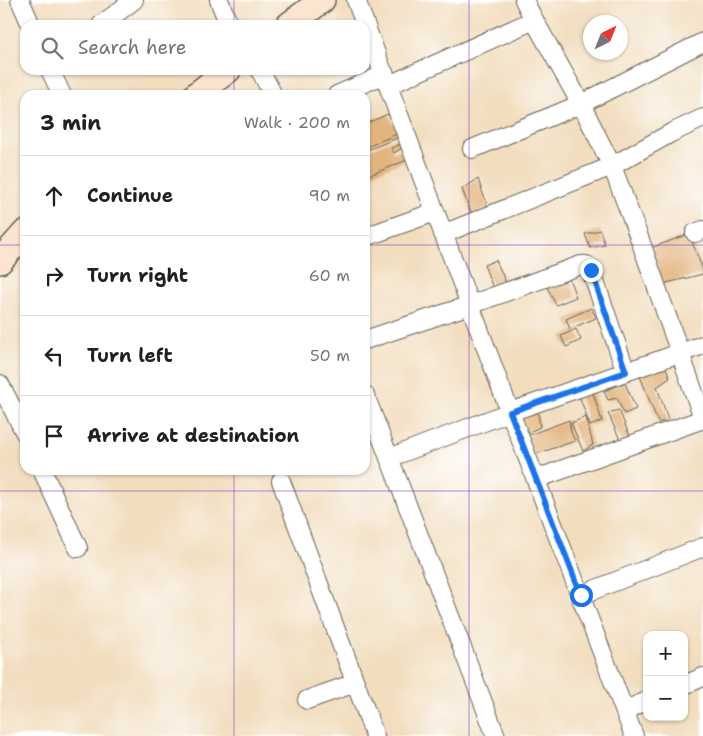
<!DOCTYPE html>
<meta charset="utf-8">
<style>
body{margin:0;font-family:"Shantell Sans",sans-serif;background:#f6f6f6;color:#202124}
.controls{position:absolute;right:15px;bottom:15px;display:grid;overflow:hidden;border-radius:10px;box-shadow:0 1px 4px #0004}
.controls button{width:45px;height:45px;display:grid;place-items:center;padding:0;border:0;border-bottom:1px solid #e0e0e0;background:#fff;color:#202124;font:25px sans-serif}
.compass{position:absolute;left:583px;top:15px;width:45px;height:45px;border-radius:50%;background:#fff;box-shadow:0 1px 4px #0004;rotate:43deg}
.stop{position:absolute;width:15px;height:15px;margin:-11px;border:4px solid #1a73e8;border-radius:50%;background:#fff}
.stop.end{background:#1a73e8;border-color:#fff;box-shadow:0 1px 5px #0008}
.list{margin:0;padding:0;list-style:none}
h2{display:flex;justify-content:space-between;align-items:center;height:65px;margin:0;padding:0 20px;font-size:21px}
h2 small{font-size:16px;font-weight:400;color:#757577}
.list li{display:grid;grid-template-columns:32px 1fr auto;gap:15px;align-items:center;box-sizing:border-box;height:80px;padding:0 20px;border-top:1px solid #e0e0e0}
.list b{display:block;font-size:19px;white-space:nowrap}
.list em{font-size:16px;font-style:normal;color:#757577}
.icon{flex:none;width:28px;height:28px;fill:none;stroke:currentColor;stroke-width:2;stroke-linecap:round;stroke-linejoin:round}
.map{position:relative;flex:none;width:703px;height:736px;overflow:hidden}
.search{position:absolute;background:#fff;box-shadow:0 1px 4px #0004;left:20px;top:20px;width:350px;height:55px;display:flex;align-items:center;gap:12px;box-sizing:border-box;padding:0 18px;border-radius:15px;color:#757577;font-size:19px}
.panel{position:absolute;background:#fff;box-shadow:0 1px 4px #0004;left:20px;top:90px;width:350px;height:385px;border-radius:15px}
.map>svg:first-child{display:block}
</style>
<div class="map">
<svg width="703" height="736" viewBox="0 0 703 736">
<rect width="100%" height="100%" fill="#fff"/>
<filter id="ink" filterUnits="userSpaceOnUse"><feTurbulence type="fractalNoise" baseFrequency=".02" numOctaves="2"/><feDisplacementMap in="SourceGraphic" scale="10" xChannelSelector="R" yChannelSelector="G"/><feConvolveMatrix kernelMatrix="1 2 1 2 8 2 1 2 1" color-interpolation-filters="sRGB"/></filter>
<filter id="wash" filterUnits="userSpaceOnUse"><feTurbulence type="fractalNoise" baseFrequency=".0096" numOctaves="4" result="noise"/><feDisplacementMap in="SourceGraphic" scale="20" xChannelSelector="R" yChannelSelector="G"/><feGaussianBlur stdDeviation="1.12" result="paint"/><feColorMatrix in="noise" values="0 0 0 0 0 0 0 0 0 0 0 0 0 0 0 0 0 1.4 0 .05"/><feComposite in="paint" operator="in"/></filter>
<g filter="url(#wash)">
<rect width="100%" height="100%" fill="#f2debf"/>
<g id="blocks">
<g fill="#e2b57f">
<polygon points="388,114 399,133 365,148 365,124"/>
<polygon points="397,138 401,144 391,148 394,153 402,148 407,160 365,177 365,151"/>
<polygon points="478,179 488,208 472,215 462,189"/>
<polygon points="600,230 605,245 590,248 585,234"/>
<polygon points="689,234 703,270 703,274 663,284 651,248"/>
<polygon points="496,260 506,283 493,288 484,265"/>
<polygon points="568,276 576,297 556,305 546,285"/>
<polygon points="591,308 596,318 570,329 566,319"/>
<polygon points="576,329 581,340 566,347 561,336"/>
<polygon points="664,363 670,378 657,387 669,422 658,422 638,371"/>
<polygon points="625,383 636,409 624,414 617,398 608,400 604,391"/>
<polygon points="592,390 602,421 590,426 579,395"/>
<polygon points="529,409 538,413 540,427 525,434 516,413"/>
<polygon points="619,410 630,437 621,442 608,413"/>
<polygon points="586,417 593,445 583,451 571,423"/>
<polygon points="569,420 571,432 575,441 533,455 526,436"/>
</g>
</g>
</g>
<g filter="url(#ink)">
<use href="#blocks" fill-opacity="0" stroke="#676055" stroke-width="1"/>
<g fill="none" stroke-linecap="round" stroke-linejoin="round">
<g stroke="#676055" stroke-width="20">
<g id="street">
<polyline points="20,0 31,25"/>
<polyline points="219,0 229,25"/>
<polyline points="356,0 510,412 634,736"/>
<polyline points="524,0 534,20 581,104 612,166 640,240 703,418"/>
<polyline points="101,25 134,0"/>
<polyline points="50,70 62,95"/>
<polyline points="260,70 273,95"/>
<polyline points="389,85 534,20"/>
<polyline points="337,95 385,74"/>
<polyline points="472,149 581,104 703,42"/>
<polyline points="695,233 703,230"/>
<polyline points="443,234 612,166 671,133 703,118"/>
<polyline points="365,237 435,212"/>
<path d="M365,340L470,305L581,265C586,264 589,265 591,270L626,372"/>
<polyline points="0,384 25,433"/>
<polyline points="365,395 496,736"/>
<polyline points="389,458 510,412 703,345"/>
<polyline points="42,470 78,548"/>
<polyline points="536,479 703,419"/>
<polyline points="281,481 375,736"/>
<polyline points="581,595 703,547"/>
<polyline points="684,685 703,677"/>
<polyline points="307,700 355,683"/>
<polyline points="625,710 647,701"/>
</g>
</g>
<g stroke="#676055" stroke-width="28">
<g id="secondary">
<polyline points="289,25 322,0"/>
<polyline points="196,95 228,70"/>
<polyline points="0,261 25,233"/>
</g>
</g>
<use href="#street" stroke="#fff" stroke-width="18"/>
<use href="#secondary" stroke="#fce5d0" stroke-width="25"/>
</g>
</g>
<g fill="none" stroke-linecap="round" stroke-linejoin="round" filter="url(#ink)">
<polyline stroke="#1a73e8" stroke-width="6" points="581,595 510,412 626,372 591,270"/>
</g>
<path fill="none" stroke="#7b2cbf" stroke-width="1" stroke-opacity="0.55" d="M234,0V25M469,0V736M234,70V95M0,245H25M365,245H703M234,470V736M0,491H703"/>
</svg>
<div class="controls">
<button>+</button>
<button>−</button>
</div>
<svg class="compass" viewBox="-18 -18 36 36"><path d="M0-13l5 13h-10z" fill="#e53935"/><path d="M0 13l5-13h-10z" fill="#757577"/></svg>
<div class="stop" style="left:581px;top:595px"></div>
<div class="stop end" style="left:591px;top:270px"></div>
<div class="search"><svg class="icon" aria-label="search" viewBox="0 0 24 24"><circle cx="10" cy="10" r="6"/><path d="M15 15l6 6"/></svg>Search here</div>
<section class="panel">
<h2>3 min<small>Walk · 200 m</small></h2>
<ul class="list">
<li><svg class="icon" aria-label="ahead" viewBox="0 0 24 24"><path d="M12 20V5M6 11l6-6 6 6"/></svg><div><b>Continue</b></div><em>90 m</em></li>
<li><svg class="icon" aria-label="right" viewBox="0 0 24 24"><path d="M7 20v-9h11M14 6l5 5-5 5"/></svg><div><b>Turn right</b></div><em>60 m</em></li>
<li><svg class="icon" aria-label="left" viewBox="0 0 24 24"><path d="M17 20v-9H6M10 6l-5 5 5 5"/></svg><div><b>Turn left</b></div><em>50 m</em></li>
<li><svg class="icon" aria-label="arrive" viewBox="0 0 24 24"><path d="M6 21V4h12l-3 4 3 4H6"/></svg><div><b>Arrive at destination</b></div></li>
</ul>
</section>
</div>
